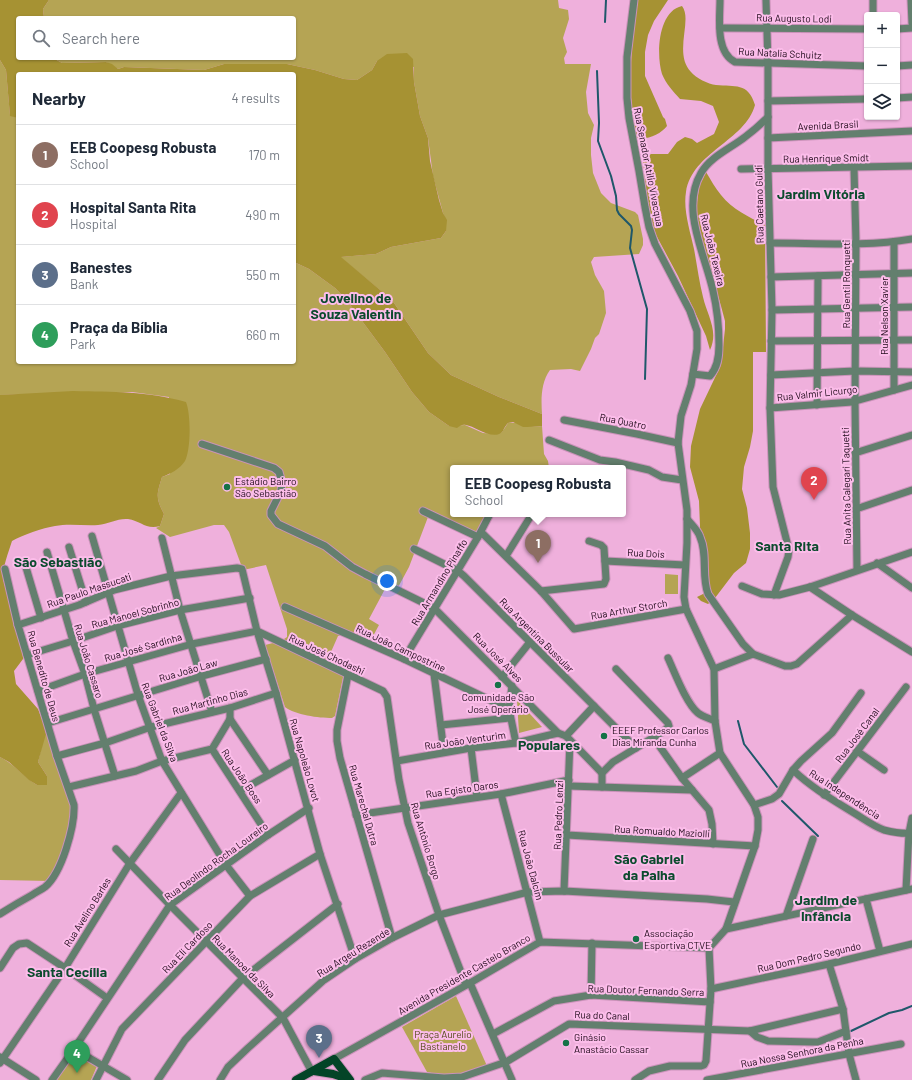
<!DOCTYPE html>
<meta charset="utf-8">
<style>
body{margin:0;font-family:Barlow,sans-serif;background:#f2f2f3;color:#1f2937}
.controls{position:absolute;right:12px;top:12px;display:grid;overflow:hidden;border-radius:4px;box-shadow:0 1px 3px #0004}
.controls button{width:36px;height:36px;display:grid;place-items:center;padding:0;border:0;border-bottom:1px solid #e0e1e3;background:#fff;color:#1f2937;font:20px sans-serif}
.you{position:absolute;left:387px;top:581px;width:14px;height:14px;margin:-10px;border:3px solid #fff;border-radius:50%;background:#1a73e8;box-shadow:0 0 0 6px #1a73e833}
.badge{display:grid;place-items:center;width:26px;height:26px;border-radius:50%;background:#db2777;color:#fff;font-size:13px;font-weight:700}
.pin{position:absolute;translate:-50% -33px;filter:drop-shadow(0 1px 2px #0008)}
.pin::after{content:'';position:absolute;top:21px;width:14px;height:12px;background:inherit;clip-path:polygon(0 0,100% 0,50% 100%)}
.popup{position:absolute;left:450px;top:465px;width:176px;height:52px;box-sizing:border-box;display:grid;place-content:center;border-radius:4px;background:#fff;filter:drop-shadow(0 1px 3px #0005);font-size:13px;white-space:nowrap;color:#747a83}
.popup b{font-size:15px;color:#1f2937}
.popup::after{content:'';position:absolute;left:50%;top:100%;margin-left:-8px;border:8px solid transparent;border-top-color:#fff}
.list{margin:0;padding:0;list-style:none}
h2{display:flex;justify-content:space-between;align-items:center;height:52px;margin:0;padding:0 16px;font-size:17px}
h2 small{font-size:13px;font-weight:400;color:#747a83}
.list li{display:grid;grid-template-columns:26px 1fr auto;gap:12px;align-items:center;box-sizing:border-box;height:60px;padding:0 16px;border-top:1px solid #e0e1e3}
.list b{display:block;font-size:15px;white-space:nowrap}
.list p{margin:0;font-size:13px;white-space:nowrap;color:#747a83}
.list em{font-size:13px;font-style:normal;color:#747a83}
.icon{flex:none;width:22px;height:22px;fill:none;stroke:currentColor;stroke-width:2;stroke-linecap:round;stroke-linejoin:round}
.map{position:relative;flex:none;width:912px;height:1080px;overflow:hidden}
.search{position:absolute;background:#fff;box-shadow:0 1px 3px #0004;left:16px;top:16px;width:280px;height:44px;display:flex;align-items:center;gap:10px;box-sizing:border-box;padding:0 14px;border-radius:4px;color:#747a83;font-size:15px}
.panel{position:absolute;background:#fff;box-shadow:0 1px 3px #0004;left:16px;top:72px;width:280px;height:292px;border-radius:4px}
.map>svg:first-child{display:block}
</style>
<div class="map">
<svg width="912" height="1080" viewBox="0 0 912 1080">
<rect width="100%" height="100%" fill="#efb0dc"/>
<g fill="#b5a454">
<path d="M49,0H558L559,8L568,10L569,19L563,38L567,52L564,58L565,64H591L586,92L588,113L594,125L591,138V155L593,173L601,193L611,203L635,212L638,215L643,239V245L639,254L594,257L591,262L595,275L604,291L606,313L599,334L595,338L591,349L580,371L571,369L550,370C541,382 541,399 542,414L499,397L451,375L428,353L392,300L340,257L376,254L391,247L441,238L446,231V220L443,213L433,176L428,138L420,116L414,82V67L377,61L372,70L357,80L344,79L315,70L287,64H224L204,70L124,67L118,69L106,62L62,63L53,58H294V18H44L43,9Z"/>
<path d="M0,60L6,70L10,115L18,118V362H294V262L309,269L335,288L345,298L385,352L412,392L429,412L449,426L465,425L483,433L496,434L502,432L508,423C519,421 530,428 542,426L544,454L548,461L549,468H453V514H487L476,538H472L428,517L409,567L395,593L385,589L369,619L379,625L372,638L344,634L338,636L327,661L344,673L335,716L332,718C319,718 295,715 285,707L265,645L281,641L287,637V629L266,565L243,570L229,532L224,525H214L170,537L156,528L160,526L164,514C155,497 157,494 162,477L170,474L169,397L132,392L0,395Z"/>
<polygon points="665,574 678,575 678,594 665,594"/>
<polygon points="517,700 542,727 519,733"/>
<path d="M45,733L53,737L75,799L78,817L67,847L50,881L0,880V757C14,764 24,777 37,785L47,776L38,762Z"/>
<polygon points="456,996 487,1066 461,1076 436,1074 427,1072 402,1027"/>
<polygon points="75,1054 97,1066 91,1080 56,1080"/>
</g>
<g fill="#a69233">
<path d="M0,0H49L43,9L44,18H18V58H53L62,63L106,62L112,64L118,69L124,67L204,70L224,64H287L315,70L344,79L357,80L372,70L377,61L387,54L407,53L413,59L414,82L420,116L428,138L430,161L439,200L443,213L447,220L446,231L441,238L391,247L376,254L341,257L392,300L428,353L451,375L499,397L542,414V426L527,427H523L513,422L508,423C506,425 504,428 503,431C494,442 475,426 466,425C462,424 460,426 457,428L449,426L429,412L412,392L385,352L345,298L335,288L309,269L294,262V74H18V118L10,116L6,70L0,60Z"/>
<path d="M638,0H668L654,21L648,35L645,52V76L663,117L665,119L667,126C661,134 648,140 637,138C626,92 631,46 638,0Z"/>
<path d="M682,6C693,20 673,53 691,72C696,78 708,84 716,85C735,87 748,82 755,105C745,141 692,152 686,192C683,210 690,231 694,249C697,265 699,281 703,297C707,315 719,331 710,350L706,336L678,276L656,235L648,209L643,160L651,154H668L677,142L685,137L692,139L697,143L714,134L719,122L713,106L701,101L680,99C673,91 666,84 662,74C656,55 658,11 682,6Z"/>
<path d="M706,172C711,180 715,188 721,195C733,210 749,217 765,225L766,352H753V431L750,447L744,467L742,489L747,508L750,533V549L746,563L734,573L715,598L708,604L701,601L697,597L703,594L705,591L702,578L699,501L690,467L691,446L700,409L721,365L725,329V321L721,306L697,224V202L699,187Z"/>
<path d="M73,391C113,392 147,391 186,402C191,414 191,449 185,461C180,469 170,474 162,477C157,494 155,497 164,514L160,526C146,530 141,521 128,519C118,518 108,524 98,525C84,526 69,523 55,526C43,528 22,535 12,541C8,554 3,565 3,579L23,649V659L14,671L16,684L38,709L45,727L46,734L38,762L47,776V785H37L29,780L9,762L0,757V395Z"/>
</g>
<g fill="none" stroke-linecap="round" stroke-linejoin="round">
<g stroke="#1f576a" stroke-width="2">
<polyline points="605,22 606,0"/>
<polyline points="597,71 599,123 598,141 611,176 616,196 617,210 619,214 631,226 632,230 630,248 647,309 645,379"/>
<polyline points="738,721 744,744 777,787"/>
<polyline points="782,801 818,836"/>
<polyline points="851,1031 889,1013 902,1010 912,1006"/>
</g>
<g stroke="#ca92b9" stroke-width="9">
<g id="minor">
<polyline points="634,0 627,57 627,98 629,118 639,171 645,207 649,227 655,244 690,311 697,331 697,349 691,385 681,416 678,443 687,510 687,543 684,597 686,609 714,669 715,721 720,753 754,805 758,817 758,830 755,846 726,929 709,948 711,989 706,1061 704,1065 701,1066 670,1066 649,1071 635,1080"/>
<path d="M720,0C720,18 715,52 735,62L867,66"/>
<polyline points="766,0 768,63 768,169 772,310 770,408 773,487 789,550 788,557 774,595"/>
<polyline points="911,0 912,23"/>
<polyline points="873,15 873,0"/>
<polyline points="720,28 867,29"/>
<polyline points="897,29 912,28"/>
<polyline points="897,66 912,65"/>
<polyline points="897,98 912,97"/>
<polyline points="768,101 867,99"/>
<polyline points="768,138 912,131"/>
<polyline points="854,168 856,243 855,401 857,570"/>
<polyline points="741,169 912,166"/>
<path d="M770,243C817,243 866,247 912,239"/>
<polyline points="771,277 912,273"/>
<polyline points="772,310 912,307"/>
<polyline points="771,341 912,340"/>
<path d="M693,374L710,376C718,367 719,356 719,345C719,327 717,308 713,291C705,254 680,209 701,173C710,157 731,148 745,137C753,131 761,124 768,117"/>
<polyline points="771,375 855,371 912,372"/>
<polyline points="894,390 894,242"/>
<polyline points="817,405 818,276"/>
<polyline points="770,408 852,402 912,385"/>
<polyline points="564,420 637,434 678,443"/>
<polyline points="549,440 600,460 615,462 649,470 662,477 682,480"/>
<polyline points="202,444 274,468 279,472 282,483 281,491 271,511 271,515 278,524 325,546 352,567 365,574 434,608 558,733 566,736 602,773"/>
<polyline points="855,453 912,435"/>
<polyline points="856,509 912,490"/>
<polyline points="423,511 478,537"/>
<path d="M687,519C691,524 698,530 700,537C708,555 701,576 708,594L743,644L753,654L785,666H791L797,664L852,615"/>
<polyline points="481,532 541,591 574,629 686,609"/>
<polyline points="92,536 138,695 162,761 226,865 250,896"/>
<polyline points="162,538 180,610 212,712"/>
<polyline points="69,547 86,602"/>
<polyline points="414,549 458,571 464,576 636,748"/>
<polyline points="47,552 73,641 85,674 94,709 115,776"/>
<polyline points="506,556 532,514"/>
<polyline points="605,561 685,565"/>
<polyline points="877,563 912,588"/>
<polyline points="25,564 41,618"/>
<polyline points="742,586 762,594 779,595 810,587 912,552"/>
<polyline points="810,587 852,615 912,652"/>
<polyline points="541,591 604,584 606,579 604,548 601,545 589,541"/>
<polyline points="285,607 404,659 509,709"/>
<polyline points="18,625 79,605 114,590 171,576 237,568 242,569 257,631 276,693 320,854 355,959"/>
<polyline points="27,655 73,641 117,626 180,610 250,598"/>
<path d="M668,658C675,673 686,703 698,713C703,717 709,718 715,721"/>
<polyline points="404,659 478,537 490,514"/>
<polyline points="714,669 753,654"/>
<polyline points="434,674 444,752"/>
<polyline points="348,675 337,730 337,741 340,758 392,938"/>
<polyline points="502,677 530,642"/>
<polyline points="512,686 509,709 516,743"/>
<polyline points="38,691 85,674 192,644 257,631 383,691 387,697 399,780 408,823 439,915 466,985"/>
<polyline points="230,719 268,775"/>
<polyline points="48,723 202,676 266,659"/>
<polyline points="441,725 510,718"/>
<polyline points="566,736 594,706"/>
<polyline points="653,737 682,778 709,810 712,824 713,844"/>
<polyline points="471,748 477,797"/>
<polyline points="212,749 268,835"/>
<polyline points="857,751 884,770"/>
<polyline points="57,756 105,743 151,727 230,708 276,693"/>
<polyline points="397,761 471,748 516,743 558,733"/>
<path d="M793,770C812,788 833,800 854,813C864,819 873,826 884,830C892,832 904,834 912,833"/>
<polyline points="682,778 720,753"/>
<polyline points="569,786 692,790"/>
<polyline points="69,787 136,771 162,761 212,749 230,719 230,708"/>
<polyline points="602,787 602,773 613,762 664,731 669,726 668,723 616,669"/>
<polyline points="240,791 295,760"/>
<polyline points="501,794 540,942"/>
<polyline points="824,795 906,687"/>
<polyline points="754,805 772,799 779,794 793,770 801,761 832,733 861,693"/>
<polyline points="356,815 501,794 569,780"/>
<polyline points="567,835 755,846"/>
<polyline points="116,849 170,905 283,1018 312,1072"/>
<polyline points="906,890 909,833 912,818"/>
<polyline points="564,891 570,741"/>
<polyline points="866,899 880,951"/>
<path d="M0,914C11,907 21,901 32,895C36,892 41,890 45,887C62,873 75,826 74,805L57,756L18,625L5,569"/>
<polyline points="786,916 813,839"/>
<polyline points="726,929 912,889"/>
<polyline points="829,964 843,1009 849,1054 856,1080"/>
<polyline points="0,968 13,948 19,944 27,943 65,968 107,998"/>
<polyline points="470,983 512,1080"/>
<polyline points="711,989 829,964 912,944"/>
<polyline points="591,995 592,943"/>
<polyline points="750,1031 757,1037 768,1041 812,1042 818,1042 846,1031"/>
<polyline points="493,1034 554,1001 591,995 710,1002"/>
<polyline points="74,1049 127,1080"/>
<polyline points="0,1057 36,1080"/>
<polyline points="334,1059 470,983 540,942 709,948"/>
<polyline points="0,1063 65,968 130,863 181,793"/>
<polyline points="52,1080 74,1049 170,905 268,835 309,808"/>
<polyline points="96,1080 122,1029 250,896 320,854"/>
<polyline points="158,1080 185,1040 243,978 338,904"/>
<polyline points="220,1080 228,1067 248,1048 324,980 355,959 392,938 439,915 528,892 564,891 707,899 734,902"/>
<polyline points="365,1080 382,1073 444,1078 462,1077 506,1062 569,1024 750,1031 843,1009"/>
<polyline points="707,1080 901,1044"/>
</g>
</g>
<g stroke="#ca92b9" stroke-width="10">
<g id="major">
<polyline points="314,1071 333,1074 348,1079"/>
<polyline points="296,1080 334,1059 350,1080"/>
</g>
</g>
<use href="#minor" stroke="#637f6e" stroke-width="7"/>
<use href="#major" stroke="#034427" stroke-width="8"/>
</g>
<g fill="#157247" stroke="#fcbdea" stroke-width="1.5">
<circle cx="227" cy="487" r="4"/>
<circle cx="498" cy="685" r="4"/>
<circle cx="604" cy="736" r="4"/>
<circle cx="636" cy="939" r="4"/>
<circle cx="566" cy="1043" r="4"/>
</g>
<g text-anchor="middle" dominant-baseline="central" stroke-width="4" stroke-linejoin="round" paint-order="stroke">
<g font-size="10" fill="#1f0919" stroke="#fcbdea">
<text transform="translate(794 18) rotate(1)">Rua Augusto Lodi</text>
<text transform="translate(780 53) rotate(3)">Rua Natalia Schuitz</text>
<text transform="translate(828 125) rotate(-3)">Avenida Brasil</text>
<text transform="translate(826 158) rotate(-1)">Rua Henrique Smidt</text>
<text transform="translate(649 167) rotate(79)">Rua Senador Atilio Vivacqua</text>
<text transform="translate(759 204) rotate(-91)">Rua Caetano Guidi</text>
<text transform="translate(713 250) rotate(76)">Rua João Texeira</text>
<text transform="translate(846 284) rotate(-90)">Rua Gentil Ronquetti</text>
<text transform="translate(884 316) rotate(-90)">Rua Nelson Xavier</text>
<text transform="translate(817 393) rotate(-6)">Rua Valmir Licurgo</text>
<text transform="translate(623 421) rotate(11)">Rua Quatro</text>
<text transform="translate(846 486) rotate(-91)">Rua Anita Calegari Taquetti</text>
<text transform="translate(646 553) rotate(3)">Rua Dois</text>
<text transform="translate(439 582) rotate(-59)">Rua Armandino Pinaffo</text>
<text transform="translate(89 590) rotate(-19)">Rua Paulo Massucati</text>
<text transform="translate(629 609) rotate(-10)">Rua Arthur Storch</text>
<text transform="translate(135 613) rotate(-15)">Rua Manoel Sobrinho</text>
<text transform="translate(537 635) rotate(45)">Rua Argentina Bussular</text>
<text transform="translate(143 647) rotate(-16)">Rua José Sardinha</text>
<text transform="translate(401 648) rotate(25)">Rua João Campostrine</text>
<text transform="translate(327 654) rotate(25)">Rua José Chodashi</text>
<text transform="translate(498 657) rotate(45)">Rua José Alves</text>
<text transform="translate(89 661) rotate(73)">Rua João Cassaro</text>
<text transform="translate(188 670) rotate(-16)">Rua João Law</text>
<text transform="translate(44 676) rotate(74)">Rua Benedito de Deus</text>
<text transform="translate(210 701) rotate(-15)">Rua Martinho Dias</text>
<text transform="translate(160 722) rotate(69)">Rua Gabriel da Silva</text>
<text transform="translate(857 735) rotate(-53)">Rua José Canal</text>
<text transform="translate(465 740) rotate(-8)">Rua João Venturim</text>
<text transform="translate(305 760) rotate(74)">Rua Napoleão Lovot</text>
<text transform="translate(242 776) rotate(56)">Rua João Boss</text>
<text transform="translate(462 789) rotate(-8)">Rua Egisto Daros</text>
<text transform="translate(845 794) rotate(33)">Rua Independência</text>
<text transform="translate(364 805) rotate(74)">Rua Marechal Dutra</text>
<text transform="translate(558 815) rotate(-88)">Rua Pedro Lenzi</text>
<text transform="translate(662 831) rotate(3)">Rua Romualdo Maziolli</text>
<text transform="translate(426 841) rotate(73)">Rua Antônio Borgo</text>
<text transform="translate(216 861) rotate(-36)">Rua Deolindo Rocha Loureiro</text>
<text transform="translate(531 865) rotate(75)">Rua João Dalcim</text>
<text transform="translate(87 912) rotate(-58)">Rua Avelino Barles</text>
<text transform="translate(187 947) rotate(-46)">Rua Eli Cardoso</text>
<text transform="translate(353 952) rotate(-32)">Rua Argeu Rezende</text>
<text transform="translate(809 957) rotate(-13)">Rua Dom Pedro Segundo</text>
<text transform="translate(244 966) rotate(45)">Rua Manoel da Silva</text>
<text transform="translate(464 974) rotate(-30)">Avenida Presidente Castelo Branco</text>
<text transform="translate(646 990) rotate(2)">Rua Doutor Fernando Serra</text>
<text transform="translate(602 1015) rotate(2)">Rua do Canal</text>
<text transform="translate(802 1052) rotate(-11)">Rua Nossa Senhora da Penha</text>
</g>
<g font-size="10" fill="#1f0919" stroke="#fcbdea" text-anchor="start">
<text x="235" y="481">Estádio Bairro<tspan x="235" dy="12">São Sebastião</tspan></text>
<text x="498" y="697" text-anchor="middle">Comunidade São<tspan x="498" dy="12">José Operário</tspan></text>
<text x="612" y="730">EEEF Professor Carlos<tspan x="612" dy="12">Dias Miranda Cunha</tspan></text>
<text x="644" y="933">Associação<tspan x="644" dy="12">Esportiva CTVE</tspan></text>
<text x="574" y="1037">Ginásio<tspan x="574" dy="12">Anastácio Cassar</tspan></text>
</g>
<g font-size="10" fill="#534916" stroke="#fcbdea">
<text x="443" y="1034">Praça Aurelio<tspan x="443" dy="12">Bastianelo</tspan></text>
</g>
<g font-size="14" font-weight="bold" fill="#0c4b2e" stroke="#fcbdea">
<text x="821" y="193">Jardim Vitória</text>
<text x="356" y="297">Jovelino de<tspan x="356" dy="16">Souza Valentin</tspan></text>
<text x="787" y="545">Santa Rita</text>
<text x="58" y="561">São Sebastião</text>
<text x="549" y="744">Populares</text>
<text x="649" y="858">São Gabriel<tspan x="649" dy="16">da Palha</tspan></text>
<text x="826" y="899">Jardim de<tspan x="826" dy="16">Infância</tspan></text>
<text x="67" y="971">Santa Cecília</text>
</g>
</g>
</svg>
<div class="controls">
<button>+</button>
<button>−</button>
<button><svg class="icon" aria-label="layers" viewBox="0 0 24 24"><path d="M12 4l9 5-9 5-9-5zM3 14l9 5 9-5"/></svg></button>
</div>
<div class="you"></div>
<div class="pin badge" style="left:538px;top:563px;background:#8d6e63">1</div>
<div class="popup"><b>EEB Coopesg Robusta</b>School</div>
<div class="pin badge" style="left:814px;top:500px;background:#e0444e">2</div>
<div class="pin badge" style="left:319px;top:1058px;background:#5c6f8a">3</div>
<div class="pin badge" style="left:77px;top:1073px;background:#2e9e5b">4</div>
<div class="search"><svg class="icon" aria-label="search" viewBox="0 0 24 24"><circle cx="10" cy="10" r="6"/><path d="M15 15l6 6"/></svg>Search here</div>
<section class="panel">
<h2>Nearby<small>4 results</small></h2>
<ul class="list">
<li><span class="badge" style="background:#8d6e63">1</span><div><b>EEB Coopesg Robusta</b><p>School</p></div><em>170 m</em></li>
<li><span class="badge" style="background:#e0444e">2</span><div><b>Hospital Santa Rita</b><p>Hospital</p></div><em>490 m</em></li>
<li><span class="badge" style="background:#5c6f8a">3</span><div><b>Banestes</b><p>Bank</p></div><em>550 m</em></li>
<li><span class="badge" style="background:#2e9e5b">4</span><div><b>Praça da Bíblia</b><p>Park</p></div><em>660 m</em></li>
</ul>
</section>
</div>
